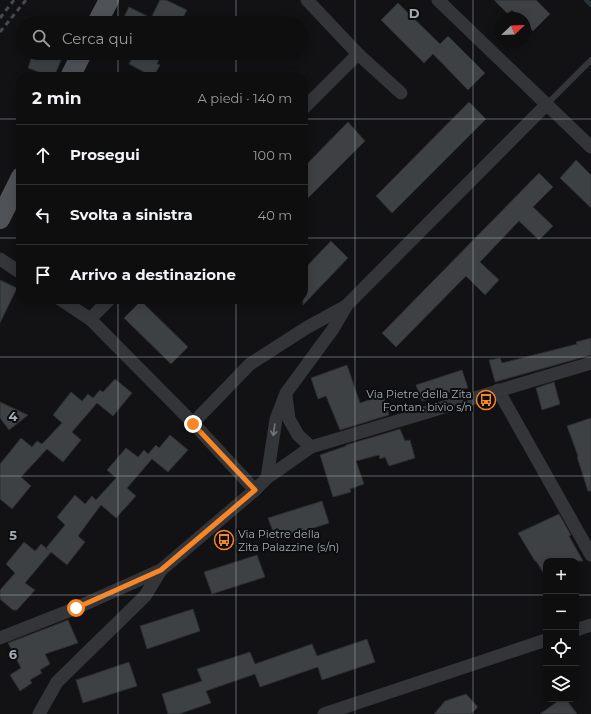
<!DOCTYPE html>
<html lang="it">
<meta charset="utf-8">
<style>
body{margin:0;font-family:Montserrat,sans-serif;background:#1c1c1d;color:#f1f3f6}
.controls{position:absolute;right:12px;bottom:12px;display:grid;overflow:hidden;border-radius:8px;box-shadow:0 2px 10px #0003}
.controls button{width:36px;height:36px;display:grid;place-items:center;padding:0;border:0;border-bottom:1px solid #2e2e2f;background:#0e0e0f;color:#f1f3f6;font:20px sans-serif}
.compass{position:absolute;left:495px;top:12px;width:36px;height:36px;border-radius:50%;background:#0e0e0f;box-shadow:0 2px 10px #0003;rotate:67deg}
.stop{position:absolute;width:12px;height:12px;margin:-9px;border:3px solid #f88626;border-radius:50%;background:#fff}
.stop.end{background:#f88626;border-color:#fff;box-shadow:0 1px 4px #0008}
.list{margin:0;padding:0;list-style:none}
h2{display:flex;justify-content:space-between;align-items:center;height:52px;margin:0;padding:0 16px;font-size:17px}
h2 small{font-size:13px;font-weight:400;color:#9b9c9e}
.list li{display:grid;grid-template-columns:26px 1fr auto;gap:12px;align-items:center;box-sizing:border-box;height:60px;padding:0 16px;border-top:1px solid #2e2e2f}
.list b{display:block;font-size:15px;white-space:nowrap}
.list em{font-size:13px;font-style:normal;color:#9b9c9e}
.icon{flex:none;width:22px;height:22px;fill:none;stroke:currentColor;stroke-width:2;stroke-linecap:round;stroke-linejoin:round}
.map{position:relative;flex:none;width:591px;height:714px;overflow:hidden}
.search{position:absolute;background:#0e0e0f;box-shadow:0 2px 10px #0003;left:16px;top:16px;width:292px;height:44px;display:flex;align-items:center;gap:10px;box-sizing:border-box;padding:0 14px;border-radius:22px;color:#9b9c9e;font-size:15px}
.panel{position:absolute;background:#0e0e0f;box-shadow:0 2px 10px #0003;left:16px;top:72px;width:292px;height:232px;border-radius:16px}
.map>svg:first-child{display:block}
</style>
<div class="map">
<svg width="591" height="714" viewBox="0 0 591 714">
<rect width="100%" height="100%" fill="#121214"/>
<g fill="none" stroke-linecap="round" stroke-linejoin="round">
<polyline stroke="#283438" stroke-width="4.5" points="586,0 591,5"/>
</g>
<g fill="#3e4144" stroke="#2c2d30">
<polygon points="160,0 166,0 187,10 180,23 121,23 129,7 151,18"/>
<polygon points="494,0 536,0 550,14 533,31 525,23 525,18 520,18 512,10 508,14"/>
<polygon points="398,3 440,44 448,36 485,73 468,90 433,54 424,63 381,20"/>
<polygon points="33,53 64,53 54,77 52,77 28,68"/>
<polygon points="134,53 162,53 157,64 160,65 153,77 129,64"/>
<polygon points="469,102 486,119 392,213 376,196"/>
<polygon points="348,122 365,141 303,203 303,168"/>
<polygon points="576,160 591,175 591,208 560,178"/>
<polygon points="539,173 553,187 533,207 553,226 539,240 519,221 480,262 499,280 485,295 466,276 396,347 382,333"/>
<polygon points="331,241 348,258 303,305 303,270"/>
<polygon points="0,280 17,288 0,323"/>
<polygon points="141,301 188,347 171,364 124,318"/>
<polygon points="591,338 591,355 495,382 489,360 500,358 502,363 577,344 576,342"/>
<polygon points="347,365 360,403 383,395 389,415 340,430 326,396 318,399 311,378"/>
<polygon points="462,370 468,388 438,395 439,396 422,401 416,385"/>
<polygon points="115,379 132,393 113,416 97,403 72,432 81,440 63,462 47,449 21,477 31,486 12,509 0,499 0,464 21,438 32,447 37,441 42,444 62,423 53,415 71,392 82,401 88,394 93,398 100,390 103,392"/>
<polygon points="554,382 560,404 542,410 536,388"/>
<polygon points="0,402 28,415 9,430 0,418"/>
<polygon points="591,418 591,491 588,491 577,457 578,456 567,426"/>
<polygon points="400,429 405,441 410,440 415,458 389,466 385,457 380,459 379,455 356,461 364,484 350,489 351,492 333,497 320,455 346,446 346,445"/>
<polygon points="170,435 188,450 168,472 152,459 127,488 136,496 116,518 101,505 78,536 85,542 67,565 51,552 25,583 35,590 17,610 13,610 0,599 0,590 15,573 6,564 24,542 35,551 41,544 49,550 46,548 65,525 57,517 75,495 85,504 92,496 96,500 116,478 107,470 126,448 138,457 144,450 148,454 156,445 159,448"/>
<polygon points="322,501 329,523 276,540 268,518"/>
<polygon points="559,514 571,535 569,536 583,561 546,561 546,577 536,561 535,561 518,533"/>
<polygon points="257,555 265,577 212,594 204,572"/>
<polygon points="193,609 200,631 147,649 140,626"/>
<polygon points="68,620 78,643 45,654 50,664 40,670 42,673 30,680 32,683 20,691 10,675 21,668 8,643"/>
<polygon points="367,639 375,662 322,680 318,667 260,687 255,674 206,691 211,703 179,714 168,714 162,694 202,681 197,669 250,652 255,664 312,644 317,656"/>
<polygon points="129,662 137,686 83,703 76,680"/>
<polygon points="466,694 478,707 471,714 434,714 445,701"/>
<polygon points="561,699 566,699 577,714 540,714"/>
</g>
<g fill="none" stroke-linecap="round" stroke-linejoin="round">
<polyline stroke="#333539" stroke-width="6" points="547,104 591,60"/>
<g stroke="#333539" stroke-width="13">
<polyline points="307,0 358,54 401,93"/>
<polyline points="438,0 591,147"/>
<polyline points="303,109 358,54"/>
<polyline points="0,259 21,273"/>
<polyline points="60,299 90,319 193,423 255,490"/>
<polyline points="90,319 110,299"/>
<polyline points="498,390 591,555"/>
<polyline points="286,395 289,419 298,435 311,447"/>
<polyline points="193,423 250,364 306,328 346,306"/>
<polyline points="267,478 276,419 286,393 333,329 347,305 547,104"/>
<polyline points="576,630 591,625"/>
<polyline points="0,638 76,608 161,570 255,490 267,478 311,447 591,363"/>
<polyline points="39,714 57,682 145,596 161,570"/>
<polyline points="324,714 546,640"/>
</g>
<g stroke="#4f5358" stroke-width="20">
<polyline points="97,23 109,0"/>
<polyline points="70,77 82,53"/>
<polyline points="0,219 21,177"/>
</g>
<g stroke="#464a4e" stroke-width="3" stroke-dasharray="5 4" stroke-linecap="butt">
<polyline points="0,18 14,0"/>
<polyline points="0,32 26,0"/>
</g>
</g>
<defs><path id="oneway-shaft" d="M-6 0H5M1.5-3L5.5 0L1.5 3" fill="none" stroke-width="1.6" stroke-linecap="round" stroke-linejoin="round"/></defs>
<use stroke="#71767d" href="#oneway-shaft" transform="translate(274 430) rotate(98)"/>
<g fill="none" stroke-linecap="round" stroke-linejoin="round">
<polyline stroke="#f88626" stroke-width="5" points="76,608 161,570 255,490 193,424"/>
</g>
<path fill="none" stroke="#a3acb5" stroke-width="1" stroke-opacity="0.55" d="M118,0V23M236,0V23M355,0V714M473,0V714M118,53V77M236,53V77M0,119H21M303,119H591M0,238H21M303,238H591M118,299V714M236,299V714M0,357H591M0,476H591M0,595H546M576,595H591"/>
<defs>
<g id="bus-ring" transform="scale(1)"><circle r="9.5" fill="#0d0d0f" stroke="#f88626" stroke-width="1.5"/><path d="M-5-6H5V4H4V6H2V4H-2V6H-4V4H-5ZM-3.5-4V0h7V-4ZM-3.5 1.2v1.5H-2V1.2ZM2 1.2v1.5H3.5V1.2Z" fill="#f88626"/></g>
</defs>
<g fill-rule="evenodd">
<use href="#bus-ring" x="486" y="400"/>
<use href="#bus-ring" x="224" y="540"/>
</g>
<g text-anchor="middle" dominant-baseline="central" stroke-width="4" stroke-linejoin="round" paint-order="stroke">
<g font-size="11" fill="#a3acb5" stroke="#0d0d0f" text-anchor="end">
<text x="472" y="394">Via Pietre della Zita<tspan x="472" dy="13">Fontan. bivio s/n</tspan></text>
<text x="238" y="534" text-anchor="start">Via Pietre della<tspan x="238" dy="13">Zita Palazzine (s/n)</tspan></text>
</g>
</g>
<g font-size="13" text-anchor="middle" font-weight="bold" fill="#a3acb5" stroke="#0d0d0f" stroke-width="4" stroke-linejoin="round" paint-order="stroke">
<text x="414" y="18">D</text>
<text x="13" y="421">4</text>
<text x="13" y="540">5</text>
<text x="13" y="659">6</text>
</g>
</svg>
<div class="controls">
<button>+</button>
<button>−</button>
<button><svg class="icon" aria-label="locate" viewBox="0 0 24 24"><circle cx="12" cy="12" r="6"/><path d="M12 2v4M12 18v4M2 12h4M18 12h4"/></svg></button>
<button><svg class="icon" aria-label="layers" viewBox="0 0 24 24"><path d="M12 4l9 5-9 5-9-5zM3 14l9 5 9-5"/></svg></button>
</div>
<svg class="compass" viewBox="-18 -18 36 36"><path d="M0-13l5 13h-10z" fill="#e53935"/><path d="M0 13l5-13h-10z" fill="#9b9c9e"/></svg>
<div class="stop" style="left:76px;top:608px"></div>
<div class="stop end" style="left:193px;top:424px"></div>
<div class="search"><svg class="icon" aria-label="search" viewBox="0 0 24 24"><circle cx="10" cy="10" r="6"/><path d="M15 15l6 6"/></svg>Cerca qui</div>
<section class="panel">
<h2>2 min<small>A piedi · 140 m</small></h2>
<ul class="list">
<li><svg class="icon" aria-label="ahead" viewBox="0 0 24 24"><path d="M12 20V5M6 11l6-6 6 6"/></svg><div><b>Prosegui</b></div><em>100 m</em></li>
<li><svg class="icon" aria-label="left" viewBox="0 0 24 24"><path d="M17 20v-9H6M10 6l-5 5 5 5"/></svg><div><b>Svolta a sinistra</b></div><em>40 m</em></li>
<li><svg class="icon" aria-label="arrive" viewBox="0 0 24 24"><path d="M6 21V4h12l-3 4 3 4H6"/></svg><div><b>Arrivo a destinazione</b></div></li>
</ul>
</section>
</div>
